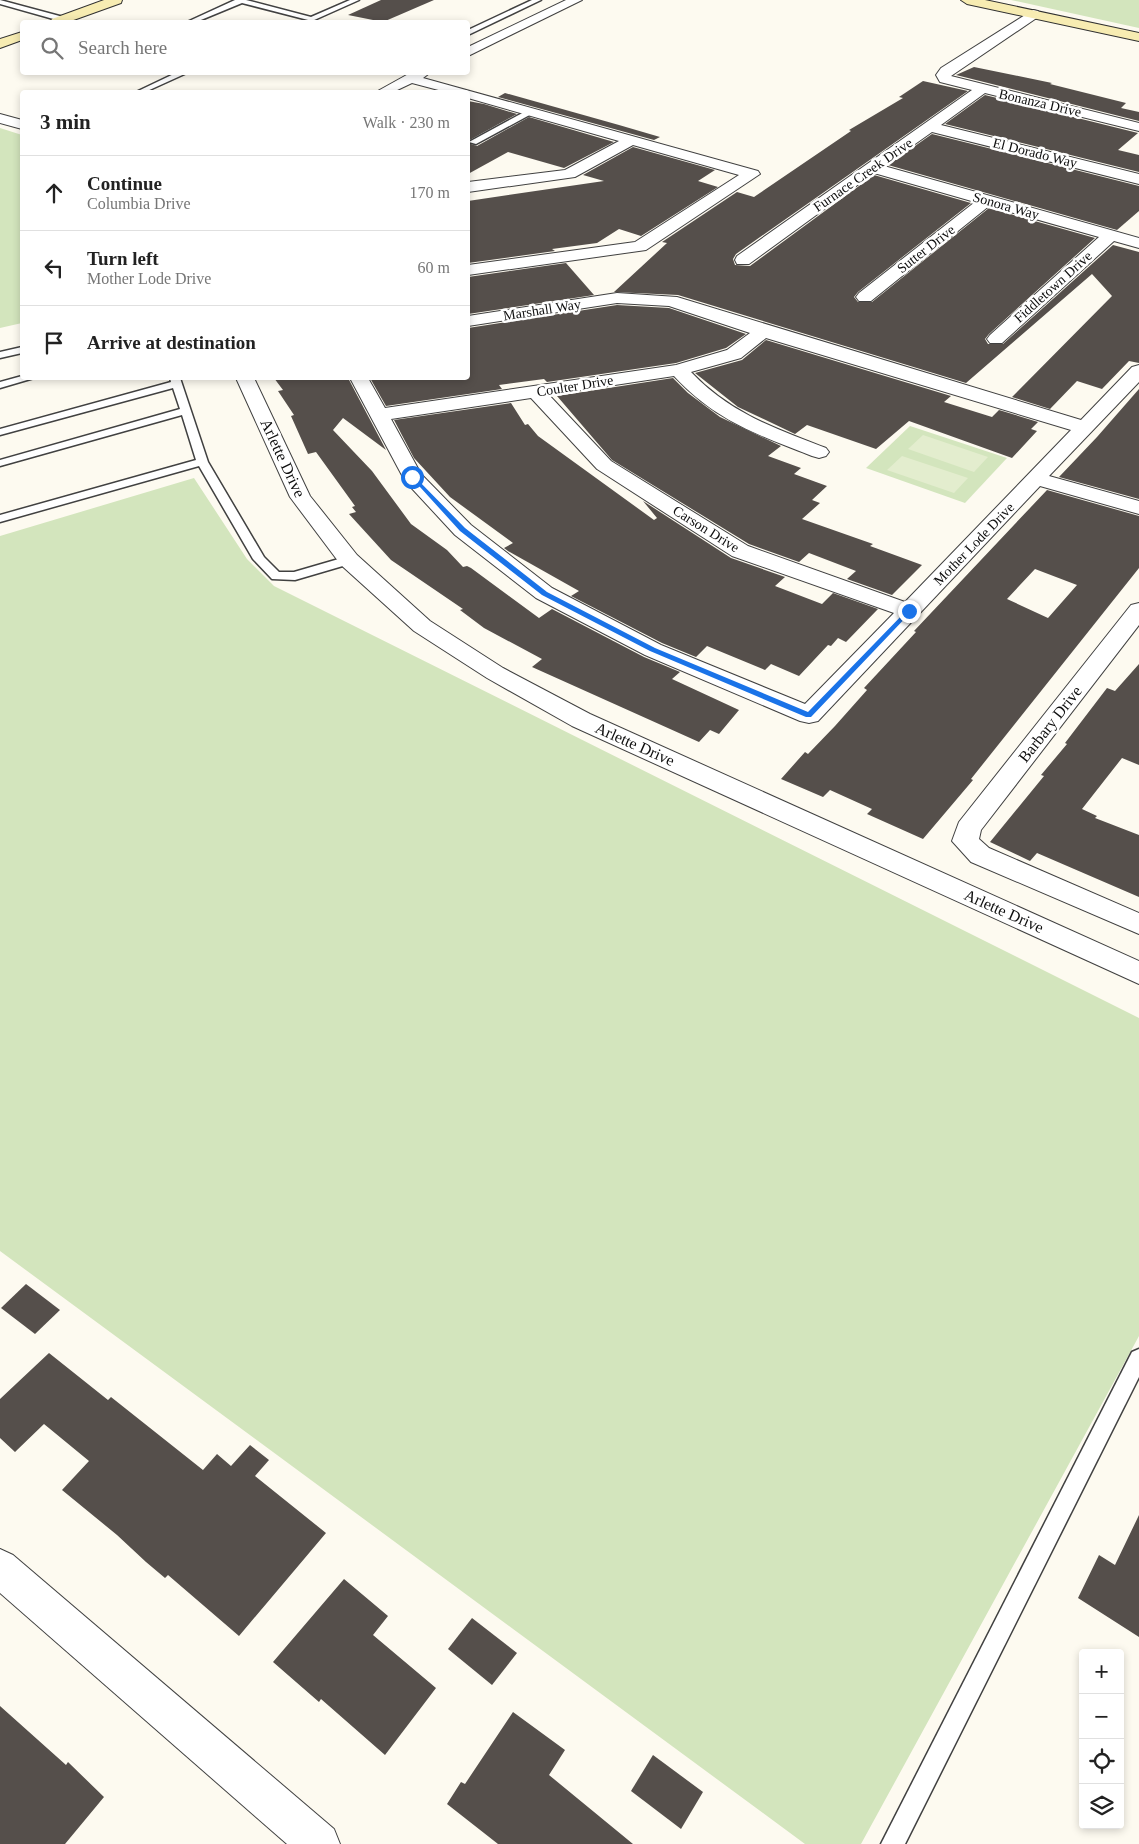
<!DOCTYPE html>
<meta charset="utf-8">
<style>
body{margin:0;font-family:Georgia,serif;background:#f6f6f6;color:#222}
.controls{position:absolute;right:15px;bottom:15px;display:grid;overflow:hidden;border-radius:5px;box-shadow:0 2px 8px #0003}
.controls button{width:45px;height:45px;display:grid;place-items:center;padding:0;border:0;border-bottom:1px solid #e0e0e0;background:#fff;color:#222;font:25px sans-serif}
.stop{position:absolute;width:15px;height:15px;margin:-11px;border:4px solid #1a73e8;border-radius:50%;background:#fff}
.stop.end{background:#1a73e8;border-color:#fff;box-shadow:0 1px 5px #0008}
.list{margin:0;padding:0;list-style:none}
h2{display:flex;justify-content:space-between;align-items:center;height:65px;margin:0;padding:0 20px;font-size:21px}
h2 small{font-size:16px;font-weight:400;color:#767676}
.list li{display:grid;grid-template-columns:32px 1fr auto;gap:15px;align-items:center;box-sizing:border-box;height:75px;padding:0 20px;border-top:1px solid #e0e0e0}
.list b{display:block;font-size:19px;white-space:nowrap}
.list p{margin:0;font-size:16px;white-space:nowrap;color:#767676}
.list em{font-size:16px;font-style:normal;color:#767676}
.icon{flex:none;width:28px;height:28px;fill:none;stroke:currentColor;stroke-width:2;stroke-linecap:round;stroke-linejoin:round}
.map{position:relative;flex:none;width:1139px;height:1844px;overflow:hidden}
.search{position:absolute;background:#fff;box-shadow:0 2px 8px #0003;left:20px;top:20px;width:450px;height:55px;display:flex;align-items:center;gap:12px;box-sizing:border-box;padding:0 18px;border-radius:5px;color:#767676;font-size:19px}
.panel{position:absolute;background:#fff;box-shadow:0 2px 8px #0003;left:20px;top:90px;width:450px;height:290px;border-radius:5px}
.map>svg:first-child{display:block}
</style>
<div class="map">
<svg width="1139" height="1844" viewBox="0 0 1139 1844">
<rect width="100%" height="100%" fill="#fdfaf0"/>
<g fill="#d3e5bd">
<polygon points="1011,0 1139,0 1139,28"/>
<polygon points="0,128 22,135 22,323 0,328"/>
<polygon points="910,426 1007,458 965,503 866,468"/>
<polygon points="194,478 247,559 274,586 1139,1018 1139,1336 861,1844 805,1844 0,1251 0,536"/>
</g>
<g fill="#e3edce">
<polygon points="923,435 988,457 974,472 908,449"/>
<polygon points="902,456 968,478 954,493 887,470"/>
</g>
<g fill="#554f4b" fill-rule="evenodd">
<polygon points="381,0 434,0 383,22 348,15"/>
<polygon points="974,67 1052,83 1050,84 1126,103 1121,108 1139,112 1139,121 956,75"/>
<polygon points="923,81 968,91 736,254 733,259 735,265 750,266 874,175 971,203 858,292 854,297 858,302 872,302 989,208 1095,238 989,334 985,339 988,344 1003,344 1113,245 1139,252 1139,363 1129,361 1102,389 1077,381 1050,409 1012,397 1112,296 1092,274 966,383 678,295 614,292 667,243 662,242 737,192 754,197 851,131 849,130 903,98 899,97"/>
<polygon points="505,93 619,125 660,137 654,140 498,97"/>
<polygon points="985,95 1138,133 1118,150 1139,155 1139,172 945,124"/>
<polygon points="468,101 484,104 517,114 468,141"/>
<polygon points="529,117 614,142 564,168 508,152 468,174 468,143 477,146"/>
<polygon points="932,134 1139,186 1139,211 1117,230 888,165"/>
<polygon points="633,147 715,170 698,181 718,187 641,236 619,229 597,243 552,249 555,251 468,263 468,201 604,181 583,175"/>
<polygon points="566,263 594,295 468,314 468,277"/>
<polygon points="617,305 669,308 746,334 726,348 676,363 547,382 544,379 499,385 502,389 386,406 370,378 468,378 468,328"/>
<polygon points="766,340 951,396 944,402 992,417 999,410 1038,422 1031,429 1037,431 1012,458 909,421 876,449 807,425 795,434 738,407 695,373 742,360"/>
<polygon points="274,378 348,378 386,450 343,418 333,430 372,471 411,524 447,550 463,567 467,566 471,568 539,618 552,609 644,657 680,672 672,679 739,710 719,734 710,730 699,742 532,667 542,659 484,628 460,610 463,609 391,560 349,514 356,512 352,507 355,506 316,452 308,454 291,416 294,415 278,391 283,390"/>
<polygon points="673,378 688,393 720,417 781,446 768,456 801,468 794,474 827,486 812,500 820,503 802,519 873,544 870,546 922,565 892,595 847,579 856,571 809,553 799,562 749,544 612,460 557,396"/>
<polygon points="1139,389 1139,499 1059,477 1097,437"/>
<polygon points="511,403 525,425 528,424 538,436 654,520 657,518 643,501 731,558 785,577 775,586 822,604 833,593 878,609 846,642 838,638 831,646 828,645 799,676 771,664 765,670 707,646 696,657 662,643 571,596 579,591 508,551 504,548 513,543 450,497 414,458 394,420"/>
<path d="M1047,490L1139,516V568L971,779L973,780L923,839L867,814L872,809L830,790L823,797L781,779L805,752L808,754L835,726L867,690L864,688L916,632L914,631ZM1035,569L1077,585L1048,618L1007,599Z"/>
<polygon points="1139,664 1139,765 1122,758 1082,809 1097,816 1095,818 1139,835 1139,897 1037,853 1030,861 990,842 1044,776 1041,775 1067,744 1065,743 1107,688 1115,691"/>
<polygon points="26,1284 60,1310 35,1334 1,1308"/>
<polygon points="49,1353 108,1400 111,1397 203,1470 217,1454 231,1466 250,1445 269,1460 255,1476 326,1533 239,1636 168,1575 165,1578 146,1562 117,1535 62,1490 89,1461 44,1424 15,1452 0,1438 0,1399"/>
<polygon points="1139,1515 1139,1637 1078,1598 1099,1555 1115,1565"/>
<polygon points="344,1579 388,1616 373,1635 436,1688 385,1755 321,1699 319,1702 273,1662"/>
<polygon points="472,1618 517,1653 492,1685 448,1649"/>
<polygon points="0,1706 66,1765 68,1762 104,1797 65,1844 0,1844"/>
<polygon points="513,1712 565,1750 549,1775 633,1844 498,1844 447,1804 461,1782 465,1784"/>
<polygon points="653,1755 703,1792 681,1829 631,1791"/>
</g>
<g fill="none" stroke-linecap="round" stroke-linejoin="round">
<g stroke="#414141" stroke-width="3">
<g id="service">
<polygon points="0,0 67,18 68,20 64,22 0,4"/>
<polygon points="235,0 246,0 311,17 350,0 359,0 312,21 242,3 196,22 187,22"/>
<polygon points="532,0 541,0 468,35 468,30"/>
<polygon points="178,72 189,72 145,92 136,92"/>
<polygon points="528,110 535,112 476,144 469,142"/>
<polygon points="22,347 22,353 0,358 0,352"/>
<polygon points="22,376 34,378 0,388 0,382"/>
<polygon points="170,378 180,378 208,462 264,557 279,572 294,572 349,556 355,560 353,563 295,580 272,579 253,559 199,466 0,522 0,515 196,460 182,415 0,466 0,460 180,409 173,388 0,435 0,429 171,382"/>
<polygon points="1139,1349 1139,1377 905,1844 881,1844 1132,1352"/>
</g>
</g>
<g stroke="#414141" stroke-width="2">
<g id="minor">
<polygon points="566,0 582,0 468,56 468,47"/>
<polygon points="1033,10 1038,11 1040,14 1038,17 951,76 1139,123 1139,131 985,93 941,125 1139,174 1139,184 932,132 884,166 1139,238 1139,248 1114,241 1002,343 990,343 987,339 990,335 1099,237 989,206 871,301 859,301 856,297 859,293 975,202 874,173 749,264 737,264 735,260 737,256 972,90 940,82 936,75 941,68"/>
<polygon points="412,72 431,72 423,78 758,171 760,174 646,250 468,275 468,265 635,242 739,175 633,145 575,177 468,192 468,182 565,170 619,141 468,98 468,92 446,92 412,83 393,92 376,92"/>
<path d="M617,293L677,297L1081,420L1132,367L1139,365V382L1049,476L1139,501V514L1040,486L818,721L809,723L800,721L645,655L536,598L455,535L405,481L350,378H368L385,408L676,365L727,350L750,333L669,306L617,303L468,326V316ZM766,338L1071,430L905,602L748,546L611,461L549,395L674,376C716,421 756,434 812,456L819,458L826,456L829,452L826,448C774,428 730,413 691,372L741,358ZM531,398L597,469L732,556L894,613L805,704L661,645L552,588L471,525L421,474L391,419Z"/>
<polygon points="1139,603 1139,625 981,830 979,839 989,848 1139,913 1139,934 971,862 952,841 959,822 1131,605"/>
<polygon points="0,1549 13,1555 334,1829 340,1844 287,1844 0,1593"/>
</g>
</g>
<g stroke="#414141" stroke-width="2">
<g id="tertiary">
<polygon points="0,114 22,120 22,129 0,123"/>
<polygon points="236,378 254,378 310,496 357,555 430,621 503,668 590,714 1139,961 1139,984 572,726 487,678 414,631 341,565 290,497"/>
</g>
</g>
<g stroke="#303030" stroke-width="2">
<g id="secondary">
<polygon points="104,0 122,0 121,3 68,22 50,22 52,19"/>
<polygon points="961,0 985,0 1139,33 1139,41 967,4"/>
<polygon points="22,32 22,40 0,48 0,39"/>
</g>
</g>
<use href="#service" fill="#fff" fill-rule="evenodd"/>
<use href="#minor" fill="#fff" fill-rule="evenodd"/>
<use href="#tertiary" fill="#fff" fill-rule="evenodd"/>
<use href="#secondary" fill="#f7ecb2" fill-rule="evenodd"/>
</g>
<polygon fill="#1a73e8" points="410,476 414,476 465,528 547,592 655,648 808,712 907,610 912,611 811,717 806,717 650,651 542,595 460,531"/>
<g text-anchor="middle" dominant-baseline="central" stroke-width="5" stroke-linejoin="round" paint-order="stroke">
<g font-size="14" fill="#0e0e0e" stroke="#fff">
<text transform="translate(1040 103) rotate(13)">Bonanza Drive</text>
<text transform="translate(1035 153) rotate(14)">El Dorado Way</text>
<text transform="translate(863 175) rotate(-35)">Furnace Creek Drive</text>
<text transform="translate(1006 206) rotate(16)">Sonora Way</text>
<text transform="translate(926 249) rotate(-38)">Sutter Drive</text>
<text transform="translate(1053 287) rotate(-42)">Fiddletown Drive</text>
<text transform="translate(542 310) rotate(-9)">Marshall Way</text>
<text transform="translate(575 386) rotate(-9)">Coulter Drive</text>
<text transform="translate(706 529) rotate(32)">Carson Drive</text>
<text transform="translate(974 544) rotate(-46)">Mother Lode Drive</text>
</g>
<g font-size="16" fill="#0e0e0e" stroke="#fff">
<text transform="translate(283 458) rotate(65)">Arlette Drive</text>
<text transform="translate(1050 724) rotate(-52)">Barbary Drive</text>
<text transform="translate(635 744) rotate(24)">Arlette Drive</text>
<text transform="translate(1004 911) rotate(24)">Arlette Drive</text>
</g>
</g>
</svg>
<div class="controls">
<button>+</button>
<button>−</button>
<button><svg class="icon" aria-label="locate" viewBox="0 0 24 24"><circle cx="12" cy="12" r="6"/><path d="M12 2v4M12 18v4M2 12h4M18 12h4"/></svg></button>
<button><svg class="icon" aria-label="layers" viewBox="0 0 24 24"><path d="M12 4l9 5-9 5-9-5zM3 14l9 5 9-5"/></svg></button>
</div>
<div class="stop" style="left:412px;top:477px"></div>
<div class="stop end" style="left:909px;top:611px"></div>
<div class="search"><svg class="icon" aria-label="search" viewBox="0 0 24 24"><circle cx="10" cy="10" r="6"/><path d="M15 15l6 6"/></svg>Search here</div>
<section class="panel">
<h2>3 min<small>Walk · 230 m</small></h2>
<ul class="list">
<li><svg class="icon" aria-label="ahead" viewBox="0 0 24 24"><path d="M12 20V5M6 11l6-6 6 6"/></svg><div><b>Continue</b><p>Columbia Drive</p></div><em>170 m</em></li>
<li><svg class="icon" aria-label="left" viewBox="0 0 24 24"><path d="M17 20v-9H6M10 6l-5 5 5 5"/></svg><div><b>Turn left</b><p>Mother Lode Drive</p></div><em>60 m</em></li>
<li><svg class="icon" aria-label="arrive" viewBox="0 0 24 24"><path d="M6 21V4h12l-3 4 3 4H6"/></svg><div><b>Arrive at destination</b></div></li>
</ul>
</section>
</div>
